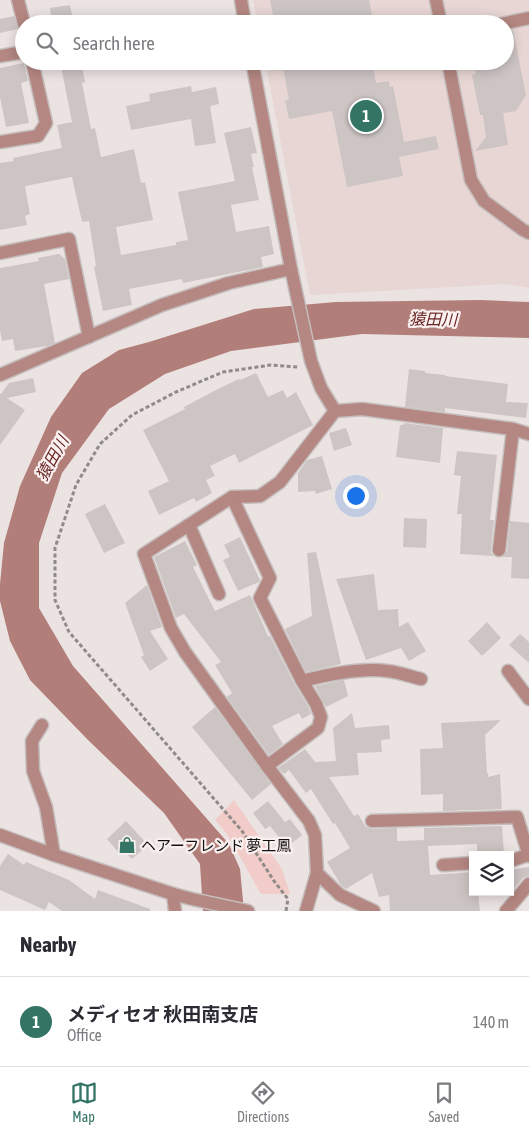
<!DOCTYPE html>
<meta charset="utf-8">
<style>
body{margin:0;font-family:"Asap Condensed","Noto Sans JP",sans-serif;background:#f7f7f7;color:#2b2b33}
.controls{position:absolute;right:15px;bottom:15px;display:grid;overflow:hidden;border-radius:0px;box-shadow:0 2px 12px #0003}
.controls button{width:45px;height:45px;display:grid;place-items:center;padding:0;border:0;border-bottom:1px solid #e1e1e2;background:#fff;color:#2b2b33;font:25px sans-serif}
.you{position:absolute;left:355px;top:495px;width:18px;height:18px;margin:-12px;border:4px solid #fff;border-radius:50%;background:#1a73e8;box-shadow:0 0 0 8px #1a73e833}
.badge{display:grid;place-items:center;width:32px;height:32px;border-radius:50%;background:#337464;color:#fff;font-size:16px;font-weight:700}
.pin{position:absolute;translate:-50% -50%;border:2px solid #fff;box-shadow:0 1px 5px #0006}
.list{margin:0;padding:0;list-style:none}
h2{display:flex;justify-content:space-between;align-items:center;height:65px;margin:0;padding:0 20px;font-size:21px}
h2 small{font-size:16px;font-weight:400;color:#7c7c81}
.list li{display:grid;grid-template-columns:32px 1fr auto;gap:15px;align-items:center;box-sizing:border-box;height:90px;padding:0 20px;border-top:1px solid #e1e1e2}
.list b{display:block;font-size:19px;white-space:nowrap}
.list p{margin:0;font-size:16px;white-space:nowrap;color:#7c7c81}
.list em{font-size:16px;font-style:normal;color:#7c7c81}
.icon{flex:none;width:28px;height:28px;fill:none;stroke:currentColor;stroke-width:2;stroke-linecap:round;stroke-linejoin:round}
.map{position:relative;flex:none;width:529px;height:911px;overflow:hidden}
.search{position:absolute;background:#fff;box-shadow:0 2px 12px #0003;left:15px;right:15px;top:15px;height:55px;display:flex;align-items:center;gap:12px;box-sizing:border-box;padding:0 18px;border-radius:28px;color:#7c7c81;font-size:19px}
.sheet{height:155px;background:#fff}
nav{display:flex;justify-content:space-around;align-items:center;box-sizing:border-box;height:70px;border-top:1px solid #e1e1e2;background:#fff;font-size:14px;color:#7c7c81}
nav a{display:grid;justify-items:center;gap:2px}
nav .on{color:#337464}
.map>svg:first-child{display:block}
</style>
<div class="map">
<svg width="529" height="911" viewBox="0 0 529 911">
<rect width="100%" height="100%" fill="#ebe3e2"/>
<polygon fill="#e7d6d4" points="253,0 529,0 529,288 506,284 310,295 265,61 505,61 505,24 258,24"/>
<polygon fill="#f1ccc9" points="234,800 282,869 290,894 261,894 227,834 215,820"/>
<polygon fill="#b27e79" points="481,300 529,302 529,338 362,334 231,351 165,374 109,409 62,473 39,543 39,608 73,666 229,844 240,869 244,911 203,911 200,864 164,813 88,740 30,680 10,641 0,601 0,584 4,543 20,486 51,417 82,373 119,350 149,342 254,309 336,302"/>
<g fill="#cdc5c4">
<polygon points="270,0 369,0 374,24 275,24"/>
<polygon points="70,5 74,24 52,24 50,8"/>
<polygon points="14,16 18,29 0,33 0,19"/>
<polygon points="513,30 526,95 516,111 503,113 508,145 475,151 486,137 483,115 480,115 472,75 476,74 473,61 505,61 505,31"/>
<polygon points="60,61 81,61 85,82 82,83 91,129 95,128 101,157 134,149 141,183 145,182 153,220 116,227 121,255 176,245 176,242 188,240 178,192 235,181 224,133 251,127 257,153 251,154 254,167 252,167 259,200 231,205 236,232 269,226 274,254 261,257 263,267 183,283 182,279 129,289 132,305 103,311 94,267 96,266 89,221 82,222 72,177 25,186 30,214 25,216 27,225 0,230 0,163 14,161 13,158 62,148 57,125 72,122"/>
<polygon points="282,61 372,61 376,83 389,81 390,87 393,86 404,142 436,136 439,149 399,157 403,176 347,187 332,111 289,119 285,100 289,100"/>
<polygon points="24,63 28,81 21,83 29,123 6,127 0,97 0,68"/>
<polygon points="191,86 192,92 216,87 219,104 210,106 216,143 195,146 191,119 131,130 126,106 150,101 149,94"/>
<polygon points="59,254 65,259 69,279 44,284 55,343 47,346 15,351 13,339 2,341 0,330 0,268 39,261 38,258"/>
<polygon points="409,369 425,371 425,373 445,375 445,376 508,384 506,402 528,403 526,418 445,408 445,412 405,407"/>
<polygon points="256,373 268,397 283,390 287,398 296,392 313,425 239,463 235,454 210,466 215,476 206,480 212,493 196,502 194,498 159,515 148,491 169,481 143,430 185,409 184,407 218,389 239,379 240,380"/>
<polygon points="33,378 36,392 7,398 25,410 0,445 0,393 1,394 9,383"/>
<polygon points="404,423 443,428 440,463 396,457 400,425 403,425"/>
<polygon points="346,428 352,445 334,451 329,433"/>
<polygon points="457,451 497,455 490,520 494,520 491,549 491,553 494,556 460,554 462,514 457,514 461,476 454,475"/>
<polygon points="322,456 332,489 316,494 315,491 298,492 298,473 307,460"/>
<polygon points="105,504 125,543 104,553 85,514"/>
<polygon points="404,518 427,519 426,548 403,547"/>
<polygon points="510,521 529,523 529,579 511,578 512,557 503,557 507,551"/>
<polygon points="240,537 260,580 259,582 238,591 223,560 230,557 224,545"/>
<polygon points="185,541 197,565 193,567 215,611 250,595 268,636 270,636 295,685 309,708 311,714 302,719 299,713 272,726 283,744 269,755 227,697 232,693 215,665 221,662 184,614 176,618 154,557"/>
<polygon points="316,552 341,664 306,672 285,629 312,616 307,553"/>
<polygon points="374,574 378,610 398,609 399,627 408,622 426,651 409,661 401,648 366,660 336,579"/>
<polygon points="147,585 162,627 150,631 168,659 150,671 141,657 144,655 125,603"/>
<polygon points="487,622 501,638 482,656 468,641"/>
<polygon points="520,634 529,642 529,663 509,645"/>
<polygon points="344,680 348,696 326,707 315,686"/>
<polygon points="215,707 271,784 252,800 192,727"/>
<polygon points="352,713 355,728 389,725 390,739 381,740 382,752 357,753 359,775 329,777 354,816 358,814 365,826 368,828 372,829 397,828 397,841 424,840 424,828 502,826 504,855 477,855 477,844 428,846 430,875 473,872 473,892 478,892 480,911 390,911 389,895 379,897 372,873 346,889 341,885 327,862 350,848 335,823 333,824 311,789 306,793 289,770 284,774 278,768 305,749 315,762 336,761 333,728"/>
<polygon points="501,720 485,735 487,773 488,773 488,777 500,774 502,809 443,811 443,794 421,795 420,749 443,748 441,723"/>
<polygon points="268,801 285,822 290,819 302,835 287,847 270,826 265,829 253,813"/>
<polygon points="126,821 148,845 132,859 123,851 120,854 107,839"/>
<polygon points="8,854 24,865 26,862 69,880 95,899 98,890 150,909 150,911 62,911 49,902 45,910 0,890 0,866"/>
<polygon points="529,867 529,876 523,878 512,891 510,891 510,870"/>
</g>
<g fill="none" stroke-linecap="round" stroke-linejoin="round">
<g stroke="#c4bdbc" stroke-width="15">
<g id="minor">
<polyline points="18,0 24,24"/>
<polyline points="241,0 245,24"/>
<polyline points="0,56 24,52"/>
<polyline points="252,61 291,269 311,361 321,388 335,411"/>
<polyline points="0,142 38,136 46,123 32,61"/>
<polyline points="0,253 69,239 89,337"/>
<polyline points="0,375 162,305 229,283 291,269"/>
<path d="M232,497L270,578L260,598L302,681C326,675 361,667 387,671C398,672 409,676 421,679"/>
<polyline points="189,525 219,594"/>
<polyline points="499,550 513,429"/>
<polyline points="508,671 529,699"/>
<polyline points="42,725 32,741 33,771 46,807 54,855"/>
<polyline points="267,766 318,728 321,717 316,704 302,681"/>
<polyline points="372,821 517,817 529,856"/>
<polyline points="510,861 528,855"/>
<polyline points="443,865 473,863"/>
<polyline points="173,894 175,911"/>
<polyline points="306,911 317,873"/>
<polyline points="374,911 340,895 317,873 315,835 309,821 267,766 185,652 171,628 144,554 232,497 260,496 280,482 335,411 362,409 513,429 529,434"/>
<polyline points="506,911 529,884"/>
</g>
</g>
<g stroke="#c4bdbc" stroke-width="15">
<g id="tertiary">
<polyline points="436,0 441,24"/>
<polyline points="501,24 529,18"/>
<polyline points="448,61 471,180 484,201 523,230 529,233"/>
<polyline points="0,835 54,855 173,894 192,899 248,911"/>
</g>
</g>
<polyline stroke="#908a89" stroke-width="3" stroke-dasharray="4 2.5" stroke-linecap="butt" points="286,911 288,899 274,881 242,831 69,632 55,600 55,548 76,485 100,444 132,415 176,392 223,372 271,365 298,367"/>
<use href="#minor" stroke="#b48782" stroke-width="12"/>
<use href="#tertiary" stroke="#b48782" stroke-width="12"/>
</g>
<defs>
<g id="shop-bare" transform="scale(1.35)"><path d="M-5-2.5h2.3a2.7 3.5 0 0 1 5.4 0H5L5.5 6h-11ZM-1.5-2.5h3a1.5 2.3 0 0 0-3 0Z" fill="#337464" stroke="#f9f0ef" stroke-width="2.5" paint-order="stroke"/></g>
</defs>
<g fill-rule="evenodd">
<use href="#shop-bare" x="127" y="845"/>
</g>
<g text-anchor="middle" dominant-baseline="central" stroke-width="4.5" stroke-linejoin="round" paint-order="stroke">
<g font-size="15" fill="#141211" stroke="#f9f0ef" text-anchor="start">
<text x="141" y="845">ヘアーフレンド 夢工鳳</text>
</g>
<g font-size="16" font-style="italic" fill="#672523" stroke="#f9f0ef">
<text transform="translate(433 319) rotate(1)">猿田川</text>
<text transform="translate(52 458) rotate(-61)">猿田川</text>
</g>
</g>
</svg>
<div class="controls">
<button><svg class="icon" aria-label="layers" viewBox="0 0 24 24"><path d="M12 4l9 5-9 5-9-5zM3 14l9 5 9-5"/></svg></button>
</div>
<div class="you"></div>
<div class="pin badge" style="left:366px;top:116px">1</div>
<div class="search"><svg class="icon" aria-label="search" viewBox="0 0 24 24"><circle cx="10" cy="10" r="6"/><path d="M15 15l6 6"/></svg>Search here</div>
</div>
<section class="sheet">
<h2>Nearby<small></small></h2>
<ul class="list">
<li><span class="badge">1</span><div><b>メディセオ 秋田南支店</b><p>Office</p></div><em>140 m</em></li>
</ul>
</section>
<nav>
<a class="on"><svg class="icon" aria-label="map" viewBox="0 0 24 24"><path d="M3 6l6-2 6 2 6-2v14l-6 2-6-2-6 2zM9 4v14M15 6v14"/></svg>Map</a>
<a><svg class="icon" aria-label="directions" viewBox="0 0 24 24"><path d="M12 3l9 9-9 9-9-9zM9 14v-3h6M13 9l2 2-2 2"/></svg>Directions</a>
<a><svg class="icon" aria-label="saved" viewBox="0 0 24 24"><path d="M7 4h10v16l-5-4-5 4z"/></svg>Saved</a>
</nav>
